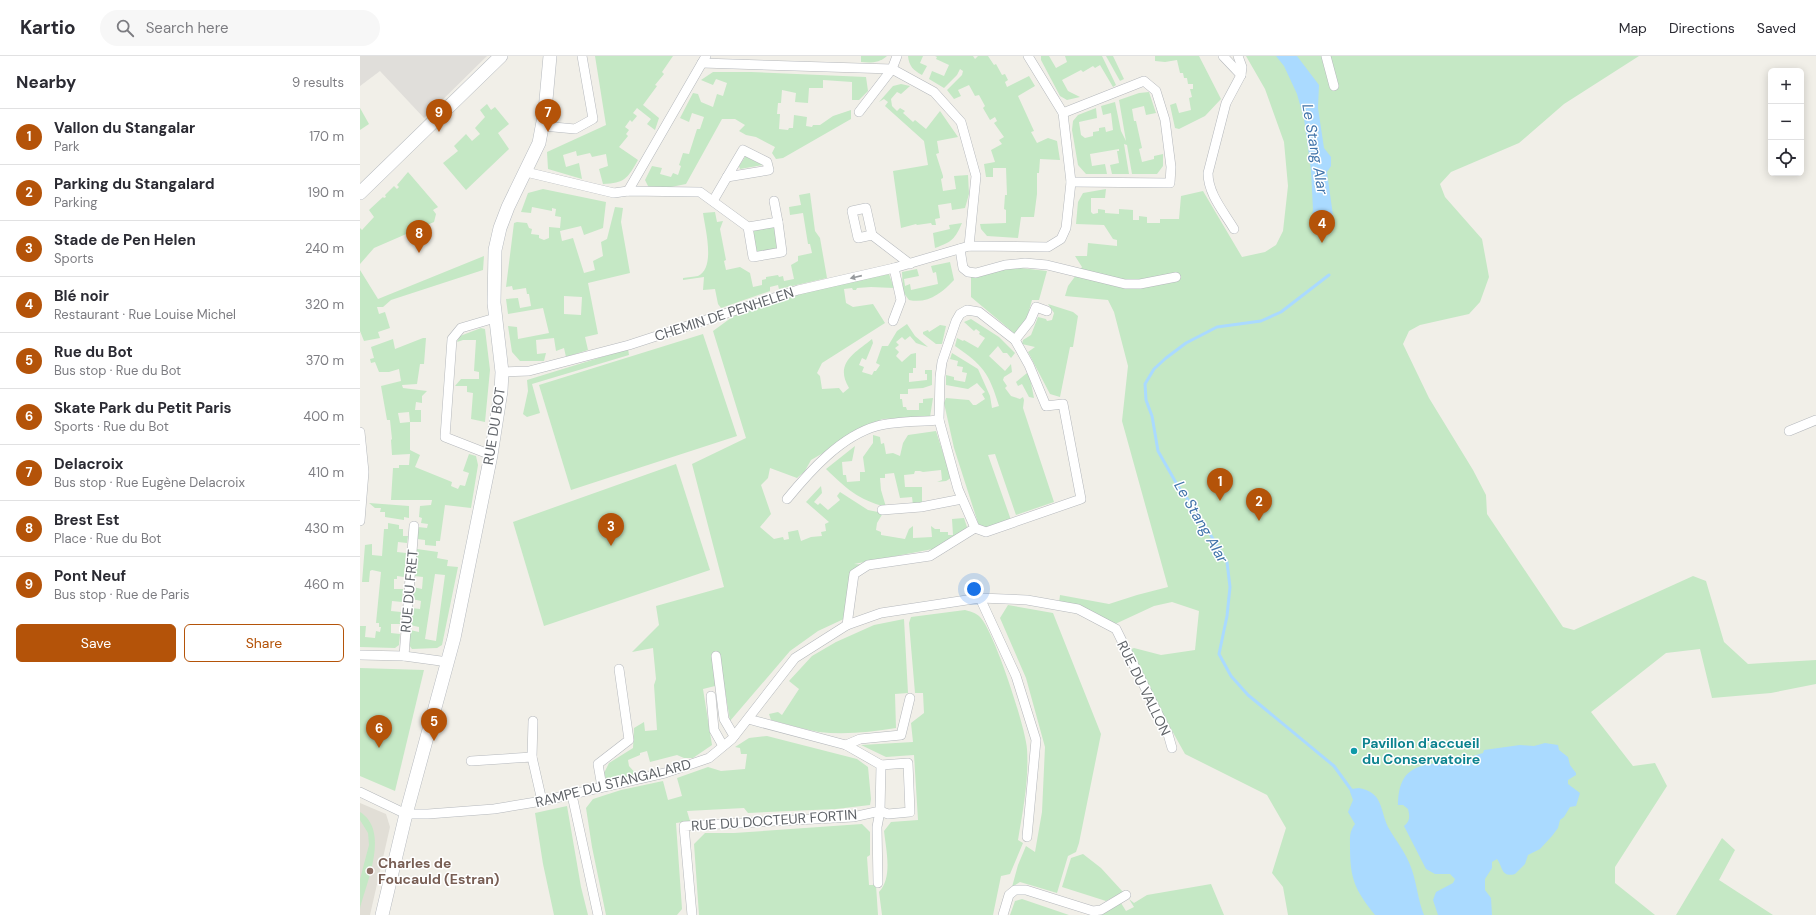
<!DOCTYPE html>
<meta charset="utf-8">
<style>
body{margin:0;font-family:"DM Sans",sans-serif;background:#f7f7f7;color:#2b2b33}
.controls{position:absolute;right:12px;top:12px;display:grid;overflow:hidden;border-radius:6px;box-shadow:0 2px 10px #0003}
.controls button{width:36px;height:36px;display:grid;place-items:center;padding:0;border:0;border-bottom:1px solid #e1e1e2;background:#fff;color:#2b2b33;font:20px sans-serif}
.you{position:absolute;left:614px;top:533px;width:14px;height:14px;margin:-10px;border:3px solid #fff;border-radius:50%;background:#1a73e8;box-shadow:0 0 0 6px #1a73e833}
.badge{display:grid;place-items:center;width:26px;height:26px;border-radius:50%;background:#b45309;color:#fff;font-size:13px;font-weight:700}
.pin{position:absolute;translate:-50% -33px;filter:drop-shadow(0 1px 2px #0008)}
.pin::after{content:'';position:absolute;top:21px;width:14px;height:12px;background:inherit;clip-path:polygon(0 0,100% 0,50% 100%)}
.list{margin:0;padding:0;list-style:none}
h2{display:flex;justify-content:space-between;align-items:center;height:52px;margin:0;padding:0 16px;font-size:17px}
h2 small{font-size:13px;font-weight:400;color:#7c7c81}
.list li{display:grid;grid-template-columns:26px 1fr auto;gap:12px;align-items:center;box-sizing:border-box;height:56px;padding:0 16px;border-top:1px solid #e1e1e2}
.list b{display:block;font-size:15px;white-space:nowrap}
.list p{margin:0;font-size:13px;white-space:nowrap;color:#7c7c81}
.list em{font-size:13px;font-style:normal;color:#7c7c81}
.actions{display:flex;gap:8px;padding:12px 16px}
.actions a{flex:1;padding:9px 0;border:1px solid #b45309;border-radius:6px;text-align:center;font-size:14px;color:#b45309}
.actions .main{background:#b45309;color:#fff}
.icon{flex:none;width:22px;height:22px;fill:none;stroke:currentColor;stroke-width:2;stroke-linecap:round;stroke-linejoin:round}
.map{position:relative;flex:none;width:1456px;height:859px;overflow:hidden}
header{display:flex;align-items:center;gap:24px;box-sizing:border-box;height:56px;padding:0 20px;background:#fff;border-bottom:1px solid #e1e1e2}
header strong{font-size:19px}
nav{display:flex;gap:22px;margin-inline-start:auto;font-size:14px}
.search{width:280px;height:36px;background:#f7f7f7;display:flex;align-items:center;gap:10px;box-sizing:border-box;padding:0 14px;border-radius:22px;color:#7c7c81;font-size:15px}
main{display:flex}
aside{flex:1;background:#fff}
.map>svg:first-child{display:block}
</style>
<header>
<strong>Kartio</strong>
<div class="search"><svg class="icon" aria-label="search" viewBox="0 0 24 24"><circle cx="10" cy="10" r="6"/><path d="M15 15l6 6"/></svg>Search here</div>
<nav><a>Map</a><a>Directions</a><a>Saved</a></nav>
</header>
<main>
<aside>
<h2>Nearby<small>9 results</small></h2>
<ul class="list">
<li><span class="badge">1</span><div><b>Vallon du Stangalar</b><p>Park</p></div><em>170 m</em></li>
<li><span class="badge">2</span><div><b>Parking du Stangalard</b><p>Parking</p></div><em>190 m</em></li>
<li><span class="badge">3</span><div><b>Stade de Pen Helen</b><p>Sports</p></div><em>240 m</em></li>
<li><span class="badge">4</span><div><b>Blé noir</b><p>Restaurant · Rue Louise Michel</p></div><em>320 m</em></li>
<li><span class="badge">5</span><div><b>Rue du Bot</b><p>Bus stop · Rue du Bot</p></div><em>370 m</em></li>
<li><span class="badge">6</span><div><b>Skate Park du Petit Paris</b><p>Sports · Rue du Bot</p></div><em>400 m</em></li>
<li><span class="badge">7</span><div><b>Delacroix</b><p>Bus stop · Rue Eugène Delacroix</p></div><em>410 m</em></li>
<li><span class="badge">8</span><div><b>Brest Est</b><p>Place · Rue du Bot</p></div><em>430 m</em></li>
<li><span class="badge">9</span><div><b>Pont Neuf</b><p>Bus stop · Rue de Paris</p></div><em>460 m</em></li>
</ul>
<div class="actions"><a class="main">Save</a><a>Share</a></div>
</aside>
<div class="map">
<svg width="1456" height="859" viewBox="0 0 1456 859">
<rect width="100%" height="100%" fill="#f1efe8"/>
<polygon fill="#e0deda" points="0,0 127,0 64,62 20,15 0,30"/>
<polygon fill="#e1ded6" points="0,747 26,758 30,771 10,859 0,859"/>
<g fill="#c5e8c5" fill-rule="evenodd">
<path d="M235,0H313L302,16L304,18L295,29L297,30L283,49L299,62L295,74L287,68L291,63L277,52L273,57L277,60L272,66L270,64L265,71L269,74L266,78L268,80L259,91L278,104C267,123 265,127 243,128L239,113L248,110L246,98L232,101L230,97L217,100L216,95L203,99L206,111L219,107L222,123L188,113L187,96L246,69Z"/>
<path d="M501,0H527C519,7 511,7 501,6Z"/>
<path d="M548,0H563L560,7L567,10L562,19C553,14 549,10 548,0Z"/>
<polygon points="575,0 613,0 615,3 618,0 628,0 634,9 636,8 642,19 645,18 648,24 645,26 647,31 669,20 675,30 658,40 674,75 671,76 677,87 688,82 697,85 700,104 680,103 679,117 677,117 677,138 674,161 661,161 658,182 627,180 621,173 620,168 646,167 646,154 644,153 645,139 647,139 646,112 633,112 633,121 626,121 624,108 635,106 631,94 642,88 639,84 644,81 634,67 637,65 635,61 630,64 623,52 625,50 619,39 615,40 609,29 598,34 601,40 594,43 587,34 602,19 603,15 600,13 597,19 584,32 569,23 572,15 584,20 589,9 576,3 577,1"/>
<polygon points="681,0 689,0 696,12 707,6 705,0 742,0 756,29 753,31 740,9 735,12 733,10 723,16 721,14 702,24 708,35 720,41 707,44 700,40 681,4"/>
<polygon points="746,0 753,0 764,23 760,25"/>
<polygon points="795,0 839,0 861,43 845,60 819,73 815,72 810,49 816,47 819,57 831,54 829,42 832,41 830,33 833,33 833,28 828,28 827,22 824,22 823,17 820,17 817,4 805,6 795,5"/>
<polygon points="886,0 1279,0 1204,48 1159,87 1091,116 1080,128 1085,141 1122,183 1129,221 1120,246 1109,258 1060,269 1049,275 1043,288 1069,342 1113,414 1126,439 1127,458 1203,571 1214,574 1333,520 1346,525 1364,586 1388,608 1456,604 1456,628 1411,637 1352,642 1340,593 1306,597 1231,656 1273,710 1295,707 1307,730 1255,811 1255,827 1295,859 928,859 923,831 912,817 926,772 907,739 825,698 791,637 769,594 774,592 801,599 835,594 839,555 812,546 794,550 753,569 699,547 700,539 749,548 777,539 808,531 762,365 768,310 754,256 748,244 705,240 708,230 722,211 715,200 727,200 728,187 757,190 757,184 753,183 744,169 716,168 718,146 723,137 746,133 745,142 731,142 731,156 733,158 738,157 738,153 745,154 745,157 759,158 759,153 773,154 773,164 779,164 779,160 787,161 787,167 800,167 800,163 819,163 821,140 843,135 882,201 905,196 916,189 923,175 928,130 924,86 905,33"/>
<polygon points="353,16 391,16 506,21 508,35 499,44 492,44 492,26 463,24 463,32 449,32 448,47 435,46 436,37 422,34 421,47 418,47 417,58 420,58 419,73 428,74 429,72 433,72 434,59 447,61 446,70 452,71 453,69 460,69 473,60 491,54 491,63 423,102 416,103 412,97 415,91 396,81 386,79 379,75 385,69 375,63 362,63 326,128 311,131 289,132 285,124 292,110 302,112 300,118 311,121 313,117 318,119 321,110 319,109 323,97 329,98 337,73 340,73 344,61 332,57 329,66 320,62 333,37 338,38 341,46 353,51 357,38 363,40 367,27 356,23 353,29 341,24"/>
<polygon points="541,28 550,30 541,38 537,36 531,43 532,50 537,55 540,52 545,55 543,57 553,66 555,64 566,73 580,55 598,81 577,85 579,97 576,98 583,120 583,122 581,123 583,135 596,133 594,120 608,119 609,138 605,152 592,154 591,147 578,149 580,162 575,163 576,169 572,169 571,167 557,169 556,168 541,172 533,115 568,109 564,85 525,50 528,46 524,43 519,46 533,30"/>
<polygon points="789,36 796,57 786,59 784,50 772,53 774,65 776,65 782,92 779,93 782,106 794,103 794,100 803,98 803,110 797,118 772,118 767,89 764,88 769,118 752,118 750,109 759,107 757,95 759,95 759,93 730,98 732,110 745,108 747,118 726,118 718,109 712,74 713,65 718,59 736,52 737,62 719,66 721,79 725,82 733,80 733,76 739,75 739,72 745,71 746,76 753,74 751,57 743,59 741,50 755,46 761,75 766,85 759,44 779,37"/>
<polygon points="127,48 131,54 135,51 149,68 138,77 149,93 106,134 83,107 98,95 94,90 106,78 112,85 120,78 115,72 125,61 120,54"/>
<polygon points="0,52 9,68 0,74"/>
<polygon points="387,98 403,109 380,113 379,110"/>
<polygon points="48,116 78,151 73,154 76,158 74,166 14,192 0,208 0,172 2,174 14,161 9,154 23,141 24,142 26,141 25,139 34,130 37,133 39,131 37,129"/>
<path d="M183,133L246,146L243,172L224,179L221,170L200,175L202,185L213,182L224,217L235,214L233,205L243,200L241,186L247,183L255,151L263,152L261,166L270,217L228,227L238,278L225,281L228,294L206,301L204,292L196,295L194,282L176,284L177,298L186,297L184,305H160L152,296L148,270L157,271L158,283L189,277L183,252L148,258L146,243L158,242L160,252L171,250L169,238H167L166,232L153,234L152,230L146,231L154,167L157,166L167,167L169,172L172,173L171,178L179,179V182L184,184L189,182V171L200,172L201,161L195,160L196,153L192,152V155L172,151L171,157L161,156L168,137ZM204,240L222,241L221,259L204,258Z"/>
<path d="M450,137L455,175L460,182L467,222L419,233L418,229L410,231V235L361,252L358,248L355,233L343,234L344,221L323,224V222C328,221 334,221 338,220C356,212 345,172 343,157L355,156L357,166L363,165L360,173L366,204L364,205L366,214L380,211L390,217L393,231L402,229V224L406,223V221L418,219L419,221L423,220L424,225L434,223L431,209L438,205V200L452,197L450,188H448L443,157L430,159L429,151L441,149L439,139Z"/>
<path d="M602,167C595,183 592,186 575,192L573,177L590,173L589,169Z"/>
<polygon points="415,170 419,193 397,197 393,175"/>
<polygon points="124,200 123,214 31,244 23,251 17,251 19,258 25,256 30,272 18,276 20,282 4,285 0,275 0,214 18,243"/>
<path d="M590,206L594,224C582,237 568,248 549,244L543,236L542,216L557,213L559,220L544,223L545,230L550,228L551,234L578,228L576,216L573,217L571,210Z"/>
<polygon points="652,211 687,215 679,244 672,244 665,269 657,277 654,277 611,241 611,220"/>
<path d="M529,218L534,232L511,231L497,232L496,234H493L492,232L484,233L486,247L493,251L513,248L525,267L462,307L457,317L460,320L462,333L479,332L483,337L489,332C474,307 495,297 512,283L513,287L506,304L502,302L499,309L504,311L502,316L512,319L514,315H516L520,309L516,307L522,290H528L537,275L547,268L555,280L568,291L556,287L550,280L545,284L542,281L536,286L539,289L535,292L539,296L536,300L542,306L551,298L556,297V312H553V317H549V326L567,324V318H565V314H572V329L563,332L548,333V338H540V343H542L543,351H546L547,354H559V347H563V343L573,342L570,361L522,363L451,404L445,415L437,422L410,412L408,422L401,429L411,458L400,471L414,483L423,481L424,484L429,483L428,476L438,474L441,485L451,481L462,480L461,476L466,475L465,468L469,466L446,446L461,430L462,437L454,446L458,449L460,447L468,454L480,444L477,440L480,436L508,454L523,457L517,467L516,474L521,476V479L545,483L549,473L553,470V482L572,481L571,470L575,473H580V476H588V479H593L592,463L604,462L607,471L603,477L578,492L494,508L508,509L494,518L488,561L458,575L430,595L370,665L361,609L355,630L343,633L352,689L333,702H324L317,699L290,706L287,695L280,697V699L268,704L269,710L277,719L263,723H246L244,717L249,707L273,692L274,672L284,666L285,675L297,674L294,629L296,623L293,592L272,596L299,569L296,550L364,531L332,408L386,382L353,275L375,259L442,236Z"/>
<polygon points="688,248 713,256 718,260 713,291 710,291 700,341 690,338 668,296 675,291 662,288 663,284 671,279 678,261 686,263 687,265 692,264 694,257"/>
<path d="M611,263L639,281L655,297L651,302L647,297H643L638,290L629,300L645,315L651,308L652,316L644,321L643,324L647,330L645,332L651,340L660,343L663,341L664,344L663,352L694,446L656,459L635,398L628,399L651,464L624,472L619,470L594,392L584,347L586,342L609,344L613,349H616L625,343L622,338L625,336L617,327L608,333L586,329V319L594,321V324L605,326L607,317L602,316L603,311L597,310L598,305L590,303L592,297L618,313L630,340L632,352L639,350C629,317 623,309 595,290L597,282L603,285L604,284L618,292L625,282L619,278L620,276L616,273L614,275L604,266Z"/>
<polygon points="580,269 586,270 582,288 576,288 563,278 563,276 568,274 569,276"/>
<polygon points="121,272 125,273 130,314 125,366 111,363 113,337 107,336 107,330 95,330 101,323 119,323 119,316 114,315 116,284 103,284 97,286 100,280"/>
<polygon points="343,278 377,380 211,434 179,329"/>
<path d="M63,282H66L64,308H60L57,328L42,329L43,332L67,335L62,340V347L56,346L55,354H61V366H50V394L60,399L55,411L92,426L91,430L98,433L100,429L105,430L109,417L103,415L109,398L116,400L118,409L111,452L85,449L80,485H76V490L65,489V484L57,483L58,471L67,472L68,468L61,467L62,462L59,461L60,450L71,449L72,444H31L33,412H39V409H49L50,398L32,399L31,384L32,383L30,364H27L21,330L41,325L39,313L29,316H19L15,306L11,307L10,303L14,302L11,291L33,283L35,293ZM49,356L50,366L40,367L38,357Z"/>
<polygon points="268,293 269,299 172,328 180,357 167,361 163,358 168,335 167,324"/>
<polygon points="667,317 670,322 674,342 669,341 662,328 658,330 656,326"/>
<path d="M576,375L591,422L586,425L577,426L582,424L581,414L563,416L560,415H555L554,418L544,419L545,431H562V448L553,449L552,441L540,442L534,417L525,418V422H520L521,434L526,451C497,443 487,433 466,413L495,390L492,405L482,406L483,419H486L487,426L500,425V416H505L503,401L513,387V379L520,381L521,388L524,387L526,398L533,397L540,400L543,387L548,379Z"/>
<polygon points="316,408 350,514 184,570 153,466"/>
<polygon points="9,447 49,450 49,462 44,461 44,464 25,461 25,456 20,456 21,452 15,452"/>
<polygon points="28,467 39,469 39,473 43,473 43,480 48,480 47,487 38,486 37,496 46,497 44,521 37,520 37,523 34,523 34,533 43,533 42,546 32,545 31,555 41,556 40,568 31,568 31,577 40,578 39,589 35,592 0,591 0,570 6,570 5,581 15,582 16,575 20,576 21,571 19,571 19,567 16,567 21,516 12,514 10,515 9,526 2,526 5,489 12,488 12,499 22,500 24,473 28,473"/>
<path d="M57,493L78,496L77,502L88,504L87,510L98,511L82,589L77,592L52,593L49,589L50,574L59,576V571L50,569L52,552L60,553L61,545L52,543L53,531L62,533L63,521L54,520L57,507ZM75,518L85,519L76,585L65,583Z"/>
<polygon points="648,549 693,557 741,678 719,787 716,796 708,800 697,837 660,826 652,831 658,809 666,790 675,796 682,756 685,691 666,622 640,562"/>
<path d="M605,554C609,555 616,557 619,560C633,571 666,673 667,693C669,724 663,754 658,784L663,787L650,818L641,820L633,859H522L519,836C533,821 526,794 524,775L531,766L558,764L554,699L526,701L501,689L553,686L551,667L564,657L563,637H555L549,567L551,561Z"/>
<path d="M544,563L548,637L535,638L536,672C511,676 485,679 459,676C443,673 427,668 411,664L409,658L418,656L422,659L439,633L429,625L452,600L476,586L514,569Z"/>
<polygon points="0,612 64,614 35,735 0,720"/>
<polygon points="407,680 497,703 508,711 511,743 510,749 476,753 388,757 384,752 327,755 330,765 316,767 322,853 317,859 246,859 232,791 226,752 233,743 261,734 303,725 308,744 322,740 317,722 348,711 361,715 385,713 387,698 381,698 380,692 375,691 389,682"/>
<polygon points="207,750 221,831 228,859 194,859 183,808 175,757"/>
<path d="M0,756C30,775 7,825 0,853V823L9,789L8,777L0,764Z"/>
<polygon points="502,768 510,776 510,799 507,801 509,829 516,829 518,859 339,859 334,788 345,777 374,777"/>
<polygon points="1362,782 1375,794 1359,824 1413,859 1316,859"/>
<polygon points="723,798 741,812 763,836 746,845 702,831 711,802"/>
<polygon points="851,828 864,859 740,859 761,847 766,855 774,851 769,843 774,847 787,839"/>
<polygon points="662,843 709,859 650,859 655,845"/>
</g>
<g fill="#aadaff">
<polygon points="916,0 937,0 959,29 958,52 964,92 971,101 971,110 967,116 974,167 971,170 958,171 951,167 953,154 951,114 944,63 937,38 924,10"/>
<path d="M1185,687L1198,689L1199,694L1208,701L1210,709L1216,717V719L1208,724V728L1220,737L1216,750L1210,751L1204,761L1200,764L1198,772L1192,780L1180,793L1168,799L1165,808L1155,818C1141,822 1143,811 1137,803L1132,806V812L1125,823V834L1131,842L1132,859H1078L1073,844L1076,836L1093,827L1095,823L1090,818H1075L1066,813L1044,770C1050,765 1050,761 1048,753L1043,749H1038C1038,738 1040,722 1051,715C1062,707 1079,707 1093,705C1103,703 1113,700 1123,697L1124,694L1160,689L1174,690Z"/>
<path d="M999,732C1023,736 1020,754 1028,771C1036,785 1047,798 1052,814C1057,829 1058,844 1064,859H1015C995,834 990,823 990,791C990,780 989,777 995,768L988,756L993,744L990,736L991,733Z"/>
</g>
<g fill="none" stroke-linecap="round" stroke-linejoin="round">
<polyline stroke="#aadaff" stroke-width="3" points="969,219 921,256 901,265 857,271 826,287 806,302 794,313 785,328 786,344 792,360 798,395 819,432 833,450 867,506 870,531 867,560 859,598 871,620 888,639 974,710 992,735"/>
<g stroke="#b5b8bc" stroke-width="10">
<g id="street">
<polyline points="863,0 881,19"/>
<polyline points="966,0 974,30"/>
<polyline points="342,7 532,13 574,36 601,66 616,120 609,190"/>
<polyline points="499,56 532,13 537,0"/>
<polyline points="703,57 784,25 796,35 805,64 811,111 810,127 711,126"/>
<polyline points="183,70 215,73 233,63 222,0"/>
<polygon points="383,94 407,106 409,114 367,121"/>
<polyline points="166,116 254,137 268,135 340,136 388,171 393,201 422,196 418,166 388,171"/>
<polyline points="268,135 346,0"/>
<polyline points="353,145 367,121"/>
<polyline points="414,145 418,166"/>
<path d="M874,173C864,156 848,138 848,117L866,47L881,19L882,11L878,0"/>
<polyline points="512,179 498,182 492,155 506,152 512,179 550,208"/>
<polyline points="600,193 603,212 608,216 616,217 645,209 665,207 687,209 765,228 780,228 816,221"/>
<polyline points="533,265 541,244 534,212"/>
<polyline points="655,284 670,265 676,251 687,255"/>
<polyline points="142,316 169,315 269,289 438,234 534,212 609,190 688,191 701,183 706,172 711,126 703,57 668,0"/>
<polyline points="1429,375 1456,364"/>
<polyline points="0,376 4,416 0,465"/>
<polyline points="131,399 85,381 92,283 101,272 135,262"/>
<path d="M427,443C450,415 481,380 517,370C536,365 559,366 579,364"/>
<polyline points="522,454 561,451 602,443"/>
<polyline points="620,542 656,620 676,684 667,781"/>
<polyline points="487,569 494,518 508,509 570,500 615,472 598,433 579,364 580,321 582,306 596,265 600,258 607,254 619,256 655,284 669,309 686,350 703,348 721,443 626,476 615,472"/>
<polyline points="0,599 44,600 88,606"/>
<polyline points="44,600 54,470"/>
<polyline points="356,600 364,663 374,680"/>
<polyline points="351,640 354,674 363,690"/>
<polyline points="486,689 500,683 541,679 550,642"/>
<polyline points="172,701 173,665"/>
<polyline points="111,705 172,701 182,745"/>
<polyline points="242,731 238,708 269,684 259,613"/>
<polyline points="0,736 46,758 68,758 134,753 182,745 305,717 349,702 372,683 435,602 487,569 521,557 620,542 667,544 718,553 756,573 808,678 812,692"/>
<polyline points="212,739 238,859"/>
<polyline points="518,827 517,771 520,755 528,758 550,756 548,707 521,709"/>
<polyline points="332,859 324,770 493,761 520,755 521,709 486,689 388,663"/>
<polyline points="643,859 649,839 655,834 666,834 733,855 741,854 766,839"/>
</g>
</g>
<g stroke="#b6babf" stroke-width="14">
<g id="secondary">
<polyline points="0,137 141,0"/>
<polyline points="22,859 46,758 94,582 131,399 141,335 142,316 134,247 135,194 140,172 148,151 179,87 185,55 190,0"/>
</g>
</g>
<use href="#street" stroke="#fff" stroke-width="9"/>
<use href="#secondary" stroke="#fff" stroke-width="13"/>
</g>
<defs><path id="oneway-solid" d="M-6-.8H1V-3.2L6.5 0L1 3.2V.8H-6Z"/></defs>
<use fill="#979a9d" href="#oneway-solid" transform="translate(496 221) rotate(167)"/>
<circle fill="#0f9aa8" stroke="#fff" stroke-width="1.5" cx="994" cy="695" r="4"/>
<circle fill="#8d6e63" stroke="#fff" stroke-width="1.5" cx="10" cy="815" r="4"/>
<g text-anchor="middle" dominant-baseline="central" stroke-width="3" stroke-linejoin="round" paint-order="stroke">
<g font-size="14" fill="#5f6368" stroke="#fff">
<text transform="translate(364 258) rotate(-18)">CHEMIN DE PENHELEN</text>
<text transform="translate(134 370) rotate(-81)">RUE DU BOT</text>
<text transform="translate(49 535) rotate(-85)">RUE DU FRET</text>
<text transform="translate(784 632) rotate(64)">RUE DU VALLON</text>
<text transform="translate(253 727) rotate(-14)">RAMPE DU STANGALARD</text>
<text transform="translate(414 764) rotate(-4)">RUE DU DOCTEUR FORTIN</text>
</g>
<g font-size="14" font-weight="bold" fill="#0d838f" stroke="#fff" text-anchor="start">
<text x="1002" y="687">Pavillon d'accueil<tspan x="1002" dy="16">du Conservatoire</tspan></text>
</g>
<g font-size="14" font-weight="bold" fill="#785e54" stroke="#fff" text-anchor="start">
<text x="18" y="807">Charles de<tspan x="18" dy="16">Foucauld (Estran)</tspan></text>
</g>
<g font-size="15" font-style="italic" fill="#4174aa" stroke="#fff">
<text transform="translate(955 93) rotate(80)">Le Stang Alar</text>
<text transform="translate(841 466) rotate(60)">Le Stang Alar</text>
</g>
</g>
</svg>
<div class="controls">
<button>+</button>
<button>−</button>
<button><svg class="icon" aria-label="locate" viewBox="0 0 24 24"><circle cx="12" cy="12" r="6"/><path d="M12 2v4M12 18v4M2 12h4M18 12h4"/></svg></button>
</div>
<div class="you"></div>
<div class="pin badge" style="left:860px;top:445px">1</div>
<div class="pin badge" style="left:899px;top:465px">2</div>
<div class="pin badge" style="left:251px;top:490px">3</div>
<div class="pin badge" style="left:962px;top:187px">4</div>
<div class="pin badge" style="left:74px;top:685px">5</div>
<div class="pin badge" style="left:19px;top:692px">6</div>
<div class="pin badge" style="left:188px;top:76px">7</div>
<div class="pin badge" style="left:59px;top:197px">8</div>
<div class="pin badge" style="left:79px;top:76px">9</div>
</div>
</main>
